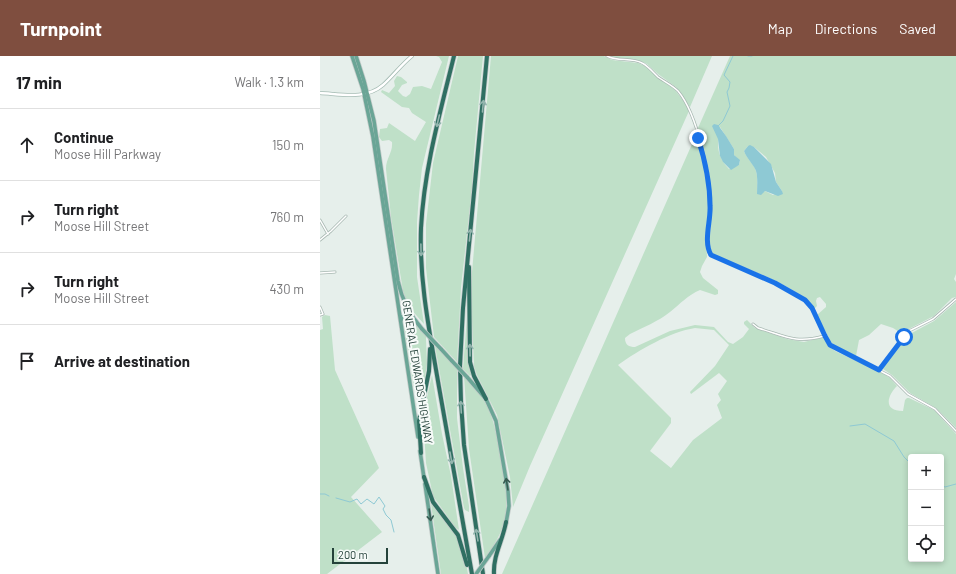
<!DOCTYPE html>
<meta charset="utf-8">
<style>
body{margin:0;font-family:Barlow,sans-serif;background:#f6f6f6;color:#202124}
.controls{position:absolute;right:12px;bottom:12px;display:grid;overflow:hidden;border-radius:4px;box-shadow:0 2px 6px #0003}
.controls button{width:36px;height:36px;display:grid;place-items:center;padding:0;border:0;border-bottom:1px solid #e0e0e0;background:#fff;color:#202124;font:20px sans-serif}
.scale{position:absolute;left:12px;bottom:10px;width:56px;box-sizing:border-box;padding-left:4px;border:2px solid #24423a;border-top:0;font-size:11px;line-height:14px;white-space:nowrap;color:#24423a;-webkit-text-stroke:3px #f7fbf9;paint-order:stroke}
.stop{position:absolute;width:12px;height:12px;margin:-9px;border:3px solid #1a73e8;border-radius:50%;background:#fff}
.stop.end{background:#1a73e8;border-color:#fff;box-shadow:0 1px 4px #0008}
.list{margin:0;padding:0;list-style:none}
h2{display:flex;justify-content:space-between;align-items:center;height:52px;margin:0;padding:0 16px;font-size:17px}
h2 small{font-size:13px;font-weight:400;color:#757577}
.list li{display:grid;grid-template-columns:26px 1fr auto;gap:12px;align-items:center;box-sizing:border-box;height:72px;padding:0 16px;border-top:1px solid #e0e0e0}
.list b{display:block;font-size:15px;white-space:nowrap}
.list p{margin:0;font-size:13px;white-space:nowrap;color:#757577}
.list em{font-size:13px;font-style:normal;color:#757577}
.icon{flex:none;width:22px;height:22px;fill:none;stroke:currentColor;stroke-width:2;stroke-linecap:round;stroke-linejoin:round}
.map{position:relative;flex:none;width:636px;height:518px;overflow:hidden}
header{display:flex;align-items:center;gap:24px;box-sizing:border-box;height:56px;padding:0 20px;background:#7f4e3f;color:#fff}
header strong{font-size:19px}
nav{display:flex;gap:22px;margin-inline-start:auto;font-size:14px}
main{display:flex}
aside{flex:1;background:#fff}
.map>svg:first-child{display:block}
</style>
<header>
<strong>Turnpoint</strong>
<nav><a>Map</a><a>Directions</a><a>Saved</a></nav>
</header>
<main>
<aside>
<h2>17 min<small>Walk · 1.3 km</small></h2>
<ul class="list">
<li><svg class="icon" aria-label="ahead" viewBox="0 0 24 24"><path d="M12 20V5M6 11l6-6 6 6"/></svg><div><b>Continue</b><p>Moose Hill Parkway</p></div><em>150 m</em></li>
<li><svg class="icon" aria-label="right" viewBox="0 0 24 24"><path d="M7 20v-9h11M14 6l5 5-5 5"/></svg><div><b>Turn right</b><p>Moose Hill Street</p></div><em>760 m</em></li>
<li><svg class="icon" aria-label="right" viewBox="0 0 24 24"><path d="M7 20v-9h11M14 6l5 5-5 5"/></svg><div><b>Turn right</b><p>Moose Hill Street</p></div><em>430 m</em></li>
<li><svg class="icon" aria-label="arrive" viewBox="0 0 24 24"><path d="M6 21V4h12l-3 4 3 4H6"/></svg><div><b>Arrive at destination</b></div></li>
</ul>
</aside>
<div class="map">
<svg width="636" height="518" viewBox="0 0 636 518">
<rect width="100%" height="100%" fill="#e6efeb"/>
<g fill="#bfe0c8" fill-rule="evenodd">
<path d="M116,0H129L102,112L99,139L97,166V221L104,268L89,251L83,235L71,161L66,113C66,102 73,97 72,86L69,84L62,85L59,81L60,73L67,72L69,67L95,85L106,66L92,57L89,52L82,51L61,36L62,34L69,37L75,30L74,25L77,20L81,21L87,26V27L82,29L78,35L83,40L86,41L90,38L93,31L102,30L111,33L122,6L119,1Z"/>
<polygon points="138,0 163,0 154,97 152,132 141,232 137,306 114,281 106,212 106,168 113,107"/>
<polygon points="171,0 284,0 292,4 318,7 325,10 355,34 365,47 369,55 210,410 193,451 190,421 177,359 157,319 154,310 151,243 152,216"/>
<polygon points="290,0 392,0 370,51 356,31 338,18 327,8 318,4 294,2"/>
<path d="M410,0H636V218L634,223L636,226V241L632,242L614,260L581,277L573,272L561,268L549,279L539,284L536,300L514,289L511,286L497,259L506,251V248L500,241L497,242L496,245L497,250L494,253C480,230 421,211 394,199L391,197C388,181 392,166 392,151C392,124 386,98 378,72ZM400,71L414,93V99L420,105L419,109L409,113C396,99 397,89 400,71ZM428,90L434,91L446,101L455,117L456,126L462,135L453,139L445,135L437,138C437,130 438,122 436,115C434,108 427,103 424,95Z"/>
<path d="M376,79L385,113L389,148L386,174L387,201L382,210L380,216L383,222L398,234V238L395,239L380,234C368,239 360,248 350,256C339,265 322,272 310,278L305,282C305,289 309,291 315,291L350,275L375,269L394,271L408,286L413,288L423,281L429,273L424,268V266L427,264L435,272L467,283L484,286L504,281L510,291L515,295L564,318L570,322L577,330C567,340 563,355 583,355L585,344L587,342H589L614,354L636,378V518H182ZM375,272L394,274L409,289L395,310L370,336L371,338L399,317L407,325L398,338L401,344L397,349L402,362L373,384L351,412L330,395L351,367V362L298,309C319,294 350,276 375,272ZM591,401H621V503H591Z"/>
<polygon points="636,246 636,372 616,352 590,337 572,319 563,313 564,310 588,279 614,265"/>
<polygon points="5,259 10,260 15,314 59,412 31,441 62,476 7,518 0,518 0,274 3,273 2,261"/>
<polygon points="147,261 148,300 151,319 150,320 143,313"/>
<path d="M91,264L106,280V283L107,308L102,338L99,341L97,339L94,333L84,272C84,267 86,265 91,264Z"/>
<polygon points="115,290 137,313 137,362 143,412 149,450 149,456 145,454 144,452"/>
<polygon points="112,319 122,378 131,420 139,474 135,471 113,440 106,407 103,359"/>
<path d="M144,320C153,329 162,339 168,352C175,367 177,383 180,399C184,422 190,444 184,467C180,480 173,491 165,502L149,393Z"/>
<polygon points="111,448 137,479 146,507 148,518 121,518"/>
</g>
<g fill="#8ec9d4">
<polygon points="394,68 398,69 406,80 414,93 414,99 420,104 419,109 411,114 403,106 400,100 398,83 392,70"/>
<path d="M430,89L434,91L451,108L456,126L462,135L463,138L458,140L445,135L441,139L437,138C437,130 438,122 436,115C434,109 427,103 424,95L428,90Z"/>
</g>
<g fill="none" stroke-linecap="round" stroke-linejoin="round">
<g stroke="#8ec9d4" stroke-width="1">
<polyline points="428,0 432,0"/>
<polyline points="398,70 403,65 410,50 407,36 409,32 410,26 404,19 413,0"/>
<polyline points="530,370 545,368 574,385 584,401 591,408"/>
<polyline points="621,429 625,431 636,428"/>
<polyline points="0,438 5,438 9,440"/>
<polyline points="16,442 30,446 37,443 41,448 47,443 54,448 59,441 65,450 63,453 66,459 71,464 74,476"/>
</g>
<g stroke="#a8b8b2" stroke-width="3">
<g id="minor">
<path d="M287,0C298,6 311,1 322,7C328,10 333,16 338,21C345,26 352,29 358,35C378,59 390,120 391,151C391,166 383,185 391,199L455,227L485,244L492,252L505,280L510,289L570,320L588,338L615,353L636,375"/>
<polyline points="0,164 8,178"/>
<polyline points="0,184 11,175 26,160"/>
<polyline points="0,217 15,216"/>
<polyline points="0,251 3,258 0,259"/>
<path d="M433,268L438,272C465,280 475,288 504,280"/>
<polyline points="559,314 589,275 613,263 636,243"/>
</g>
</g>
<g stroke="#a4bbb3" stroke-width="4">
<path id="secondary" d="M0,37C21,38 46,44 63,29C73,20 81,9 92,0"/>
</g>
<g stroke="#c2cac8" stroke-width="5">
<g id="primary">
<polyline points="32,0 43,33 53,81 98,381"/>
<path d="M36,0L44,25L54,65L78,225C82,244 89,258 102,273"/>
<polyline points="81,264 82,261 85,259 91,261"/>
<polyline points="121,293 132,305"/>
<polyline points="147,321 166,343 176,365 188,435 189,450 186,467"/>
<polyline points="100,395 104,422"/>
<polyline points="105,428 118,518"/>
<polyline points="169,500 180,484"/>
</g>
</g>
<g stroke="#c2cac8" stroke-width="5.5">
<g id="motorway">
<path d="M134,0C120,57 104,113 101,172C99,226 110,278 119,331C130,393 141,456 152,518"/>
<polyline points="149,211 150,306 154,320 166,343"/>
<polyline points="101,397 99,365 109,315 110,293"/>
<polyline points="104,421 113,446 138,479 147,509"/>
<polyline points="163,518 144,389 141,346 140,310 143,252 167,0"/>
<path d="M174,518C173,499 183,484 186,466"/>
</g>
</g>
<use href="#minor" stroke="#fff" stroke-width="1.5"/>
<use href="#secondary" stroke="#fff" stroke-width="2.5"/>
<use href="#primary" stroke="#6aa596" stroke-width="3.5"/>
<use href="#motorway" stroke="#2f6f62" stroke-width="4"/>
<g stroke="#c2cac8" stroke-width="5" stroke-linecap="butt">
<g id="primary-bridge">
<polyline points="102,273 121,293"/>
<polyline points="132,305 147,321"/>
<polyline points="156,518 169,500"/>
</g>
</g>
<use href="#primary-bridge" stroke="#6aa596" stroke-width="3.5"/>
</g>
<defs><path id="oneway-shaft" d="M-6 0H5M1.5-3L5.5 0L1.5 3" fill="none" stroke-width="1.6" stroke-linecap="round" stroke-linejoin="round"/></defs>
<g stroke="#93b5ae">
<use href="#oneway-shaft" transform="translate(163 50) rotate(-85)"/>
<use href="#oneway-shaft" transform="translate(118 65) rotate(103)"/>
<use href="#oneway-shaft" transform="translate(150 179) rotate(-84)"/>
<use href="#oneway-shaft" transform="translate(101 194) rotate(89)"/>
<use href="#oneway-shaft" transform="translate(150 294) rotate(-91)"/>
<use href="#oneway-shaft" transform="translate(141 351) rotate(-93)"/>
<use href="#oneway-shaft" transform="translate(131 402) rotate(80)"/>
<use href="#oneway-shaft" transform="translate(157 479) rotate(-99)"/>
</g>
<g stroke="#365b51">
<use href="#oneway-shaft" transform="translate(187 428) rotate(-99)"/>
<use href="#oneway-shaft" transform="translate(110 459) rotate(82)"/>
</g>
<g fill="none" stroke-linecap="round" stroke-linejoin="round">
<path stroke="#1a73e8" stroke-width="5" d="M378,82C385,104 390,126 390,150C391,165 383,185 391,199L455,227L485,244L492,252L505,280L510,289L559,314L584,281"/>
</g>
<g text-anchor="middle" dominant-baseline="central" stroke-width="4" stroke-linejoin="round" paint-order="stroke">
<g font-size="11" fill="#24423a" stroke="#f7fbf9">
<text transform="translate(98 316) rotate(81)">GENERAL EDWARDS HIGHWAY</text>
</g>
</g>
</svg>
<div class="controls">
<button>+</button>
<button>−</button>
<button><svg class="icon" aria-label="locate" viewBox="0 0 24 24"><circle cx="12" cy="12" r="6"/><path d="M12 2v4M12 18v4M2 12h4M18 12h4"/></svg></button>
</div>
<div class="scale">200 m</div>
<div class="stop" style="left:584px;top:281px"></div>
<div class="stop end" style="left:378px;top:82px"></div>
</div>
</main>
